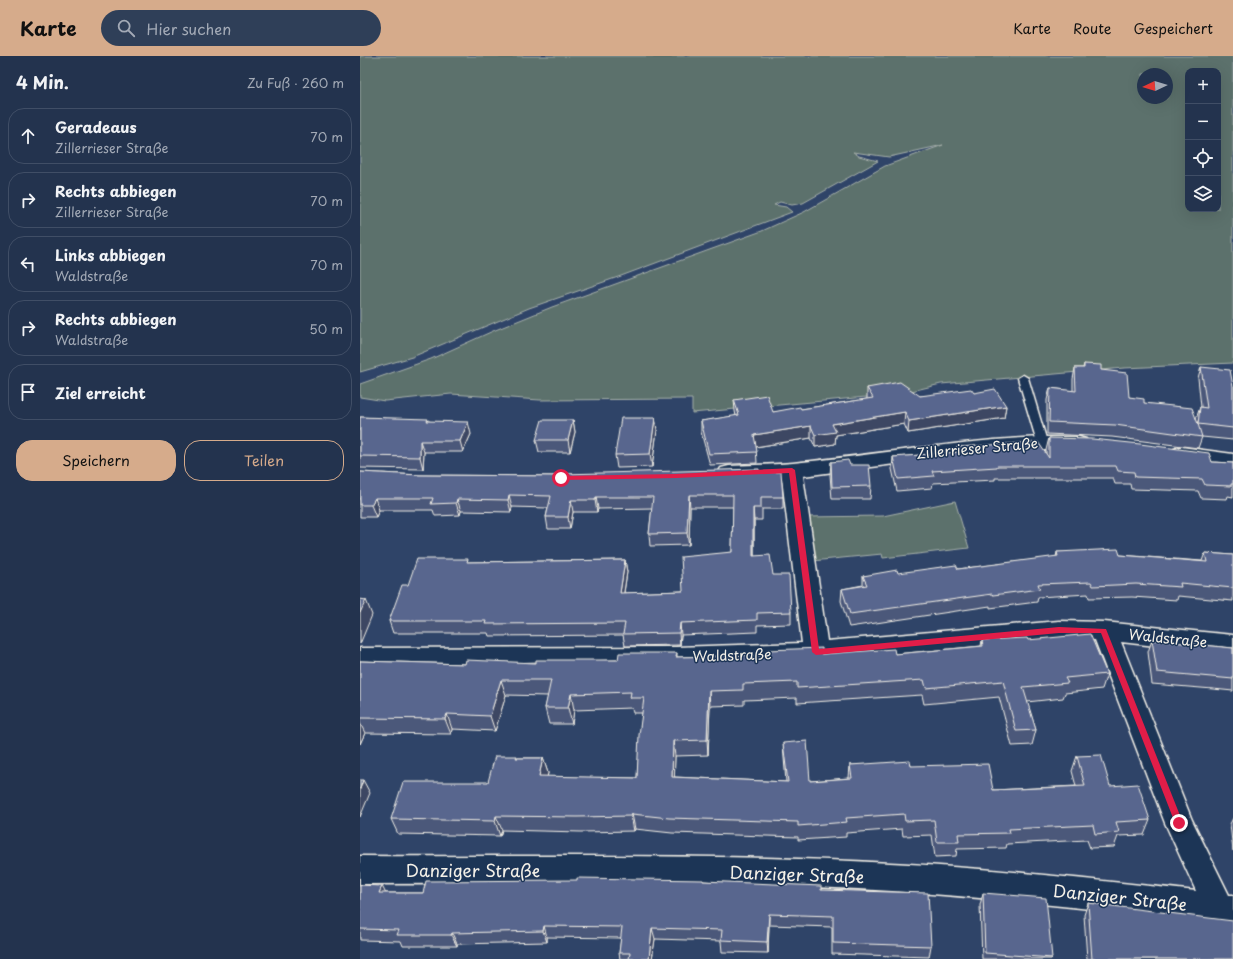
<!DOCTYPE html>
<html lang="de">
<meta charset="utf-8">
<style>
body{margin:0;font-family:"Playpen Sans",sans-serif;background:#2f3f58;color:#f1f3f6}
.controls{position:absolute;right:12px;top:12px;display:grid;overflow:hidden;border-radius:8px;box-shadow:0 4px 16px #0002}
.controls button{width:36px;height:36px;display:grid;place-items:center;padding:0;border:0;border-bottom:1px solid #404e66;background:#23334e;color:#f1f3f6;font:20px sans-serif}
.compass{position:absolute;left:777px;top:12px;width:36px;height:36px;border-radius:50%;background:#23334e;box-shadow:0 4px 16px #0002;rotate:266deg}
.stop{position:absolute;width:12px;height:12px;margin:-9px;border:3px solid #e11d48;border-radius:50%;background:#fff}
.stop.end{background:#e11d48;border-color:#fff;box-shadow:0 1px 4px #0008}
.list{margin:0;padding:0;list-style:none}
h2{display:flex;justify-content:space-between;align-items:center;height:52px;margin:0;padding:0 16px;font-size:17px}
h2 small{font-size:13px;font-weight:400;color:#a3aab6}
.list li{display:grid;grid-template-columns:26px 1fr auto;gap:12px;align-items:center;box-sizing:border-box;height:56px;margin:0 8px 8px;padding:0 8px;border:1px solid #404e66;border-radius:16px}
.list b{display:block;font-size:15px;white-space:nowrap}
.list p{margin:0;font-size:13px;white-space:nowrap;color:#a3aab6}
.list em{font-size:13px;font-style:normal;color:#a3aab6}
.actions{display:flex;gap:8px;padding:12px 16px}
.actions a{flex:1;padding:9px 0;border:1px solid #d6ab8b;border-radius:16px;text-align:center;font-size:14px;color:#d6ab8b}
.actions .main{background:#d6ab8b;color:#111}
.icon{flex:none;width:22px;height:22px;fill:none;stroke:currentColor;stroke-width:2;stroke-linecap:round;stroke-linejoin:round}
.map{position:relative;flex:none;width:873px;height:903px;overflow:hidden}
header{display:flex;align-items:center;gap:24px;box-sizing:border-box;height:56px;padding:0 20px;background:#d6ab8b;color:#111}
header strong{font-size:19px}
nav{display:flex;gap:22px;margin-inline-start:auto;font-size:14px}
.search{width:280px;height:36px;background:#2f3f58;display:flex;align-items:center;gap:10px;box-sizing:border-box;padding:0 14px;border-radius:22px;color:#a3aab6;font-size:15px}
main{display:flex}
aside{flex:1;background:#23334e}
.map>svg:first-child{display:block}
</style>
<header>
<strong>Karte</strong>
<div class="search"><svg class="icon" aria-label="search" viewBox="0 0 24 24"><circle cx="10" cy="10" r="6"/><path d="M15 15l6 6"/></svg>Hier suchen</div>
<nav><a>Karte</a><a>Route</a><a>Gespeichert</a></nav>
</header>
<main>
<aside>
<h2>4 Min.<small>Zu Fuß · 260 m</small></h2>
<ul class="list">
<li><svg class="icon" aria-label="ahead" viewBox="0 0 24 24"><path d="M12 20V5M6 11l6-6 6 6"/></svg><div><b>Geradeaus</b><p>Zillerrieser Straße</p></div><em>70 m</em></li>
<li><svg class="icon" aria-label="right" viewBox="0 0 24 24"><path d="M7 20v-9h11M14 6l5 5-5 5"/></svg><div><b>Rechts abbiegen</b><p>Zillerrieser Straße</p></div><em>70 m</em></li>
<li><svg class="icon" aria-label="left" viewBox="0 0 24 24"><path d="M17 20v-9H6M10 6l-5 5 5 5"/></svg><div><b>Links abbiegen</b><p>Waldstraße</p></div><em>70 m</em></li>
<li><svg class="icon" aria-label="right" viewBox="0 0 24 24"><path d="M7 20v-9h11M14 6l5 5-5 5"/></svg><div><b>Rechts abbiegen</b><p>Waldstraße</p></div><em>50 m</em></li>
<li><svg class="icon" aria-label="arrive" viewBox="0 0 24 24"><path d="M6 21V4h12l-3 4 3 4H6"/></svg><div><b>Ziel erreicht</b></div></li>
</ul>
<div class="actions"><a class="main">Speichern</a><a>Teilen</a></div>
</aside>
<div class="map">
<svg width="873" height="903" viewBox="0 0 873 903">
<rect width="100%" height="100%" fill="#2f4468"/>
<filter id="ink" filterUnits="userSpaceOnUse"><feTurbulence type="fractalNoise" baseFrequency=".025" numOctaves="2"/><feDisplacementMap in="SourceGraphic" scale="8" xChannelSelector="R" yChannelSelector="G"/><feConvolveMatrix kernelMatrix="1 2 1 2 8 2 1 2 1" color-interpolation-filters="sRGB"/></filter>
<g filter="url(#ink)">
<g fill="#5b716c" stroke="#a8b1aa" fill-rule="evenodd">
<path d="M0,0H873V307L764,312L581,328L539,338L332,357V343L180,344L91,338L25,345L0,341V328L71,303L133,275L192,251L402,175L444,156L525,110L583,89L529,101L493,96L499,100L518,105L443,147L432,149L420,146L414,149L426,151L432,156L261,220L169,252L52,301L0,316ZM828,15H858V153H828ZM783,18H807V42H783Z"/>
<polygon points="595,445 609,492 523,502 522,498 452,505 445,461 523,460"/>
</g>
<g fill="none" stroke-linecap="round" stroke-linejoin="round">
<g stroke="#f4f1e8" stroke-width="3">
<polygon id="service" points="663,319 668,322 687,386 686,388 682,389 677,386 658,322"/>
</g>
<g stroke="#f4f1e8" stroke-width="3">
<g id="minor">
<path d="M683,381H719L726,383L729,388L726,393L719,395L683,394L611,398L443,420L467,585L699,565L744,566L873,579V599L761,586L832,764L869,839H873V869C759,856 646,843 532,835C355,824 177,828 0,828V800C177,801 354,797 530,807C632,812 734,824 836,835L805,767L735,584L699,583L456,606L316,611L0,612V592L316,591L442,587L422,422L369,424L361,422L358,417L361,412L369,410C390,409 411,409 433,407C516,399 598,384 683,381Z"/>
<polygon points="821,391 873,398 873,412 814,403 811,398 814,393"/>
</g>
</g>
<use href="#service" fill="#1d3557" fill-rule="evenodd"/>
<use href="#minor" fill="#1d3557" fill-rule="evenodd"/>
</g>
<g fill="#4c587a" stroke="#f4f1e8">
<polygon points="724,308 741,314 769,341 784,347 836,363 840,351 841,351 838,322 841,311 873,330 873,384 842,381 838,392 752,381 687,378 687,344 690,332 713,335 713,323 715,312 723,312"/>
<polygon points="507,332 560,340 614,337 646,350 644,362 548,377 544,368 476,379 475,388 455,391 451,382 396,391 397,407 350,409 341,376 341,365 376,360 375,355 374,344 413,356 441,353 507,343"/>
<polygon points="0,361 69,365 111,378 103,396 64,396 63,413 0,412"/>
<polygon points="295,362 297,374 292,411 257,412 255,399"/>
<polygon points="213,364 215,376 210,396 179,396 176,384"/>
<polygon points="689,382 852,406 873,407 873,441 868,440 867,443 841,442 838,435 771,433 770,428 755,428 753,422 635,422 635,424 573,427 572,432 537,435 532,413 533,401 596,397 597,391 686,399 686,394"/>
<polygon points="471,406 490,409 511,430 510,443 472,443 470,419"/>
<polygon points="0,416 60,419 201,420 399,416 423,441 423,453 402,453 402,464 394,464 394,500 413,519 431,556 431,568 397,569 397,576 321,579 320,589 265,590 263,579 129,580 128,577 33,577 29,565 48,529 109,506 265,504 267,516 264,537 323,535 372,496 373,451 330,451 329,489 290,490 289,478 292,452 238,453 237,456 213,456 210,473 188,473 186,461 188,452 152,451 151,456 101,455 100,459 75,460 73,454 19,454 16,461 0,461"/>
<polygon points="697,496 760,499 842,505 845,497 873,499 873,545 818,540 817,544 772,541 729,542 728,538 678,541 677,546 630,552 630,550 489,571 481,545 482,533 503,529 503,520 598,513 696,501"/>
<polygon points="622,584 668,584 747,618 742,633 705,637 703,642 667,646 676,674 672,689 652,690 639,641 564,648 562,639 437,647 437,642 384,644 384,649 350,650 348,699 315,700 314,721 426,726 424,702 423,687 450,725 489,722 490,709 551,710 633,734 716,730 712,715 717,700 750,730 790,764 784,779 758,780 754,791 730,792 727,784 647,788 646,792 597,793 596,800 575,801 572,779 543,780 542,773 486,777 486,781 438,784 438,781 312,777 275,773 274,775 221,776 142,774 140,780 38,778 31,763 128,726 157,700 157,702 183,702 188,717 187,721 277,722 282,657 273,657 272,652 214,654 212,668 189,668 185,652 188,640 146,639 135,675 92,673 91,678 5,677 0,688 0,605 105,608 258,604 317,597 317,601 462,598 535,598 621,590"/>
<polygon points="792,584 873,592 873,635 853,633 792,628 788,596"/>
<polygon points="873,762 873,795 870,768"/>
<polygon points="343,825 461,834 571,890 569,901 472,898 472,871 409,869 408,897 362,896 361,885 295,883 292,903 260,903 259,897 261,882 187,881 187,886 97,888 97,890 43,890 41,885 0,884 0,829 25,837 63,837"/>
<polygon points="623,837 692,902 691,903 622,903 620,849"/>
<polygon points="728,847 873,903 727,903 724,859"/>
</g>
<g fill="#3e4763" stroke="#f4f1e8">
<polygon points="646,350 644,362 548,377 549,365"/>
<polygon points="545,356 544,368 476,379 475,388 455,391 455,379 472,368"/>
<polygon points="295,362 297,374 292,411 290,398"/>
<polygon points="213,364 215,376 210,396 208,384"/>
<polygon points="108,366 111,378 103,396 100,385"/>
<polygon points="451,370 451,382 395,391 394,379"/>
<polygon points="60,385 64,396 63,413 60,401"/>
<polygon points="149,439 152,451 151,456 148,444"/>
<polygon points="329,439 330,451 329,489 327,477"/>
<polygon points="236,441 238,453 237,456 235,444"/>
<polygon points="15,442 19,454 16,461 11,449"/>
<polygon points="97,443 101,455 100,459 96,447"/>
<polygon points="211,444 213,456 210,473 208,461"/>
<polygon points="393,452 394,464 394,512 393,500"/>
<polygon points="265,504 267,516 262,549 260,537"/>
<polygon points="6,544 12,559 0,588 0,548"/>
<polygon points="320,567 321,579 320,589 319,577"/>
<polygon points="141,624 146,639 135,675 130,660"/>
<polygon points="349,635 350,650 348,699 347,684"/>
<polygon points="211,638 214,654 212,668 208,652"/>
<polygon points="87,658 92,673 91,678 85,663"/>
<polygon points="0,667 5,677 0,688"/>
<polygon points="313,685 315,700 314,736 312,721"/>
<polygon points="183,702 188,717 184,736 179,720"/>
<polygon points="3,724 10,737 0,761 0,733"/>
<polygon points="272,758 275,773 274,775 271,760"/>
<polygon points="136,760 142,774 140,780 135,765"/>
<polygon points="22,830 28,842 19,837"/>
<polygon points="409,858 409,869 408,897 407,886"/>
<polygon points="184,870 187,881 187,886 183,875"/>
<polygon points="292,872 295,883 292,903 289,903"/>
<polygon points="92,877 97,888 97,890 91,879"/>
</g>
<g fill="#58668e" stroke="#f4f1e8">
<polygon points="724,308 741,309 741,314 767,317 769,341 784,343 784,347 832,352 838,368 840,351 847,352 841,311 870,314 873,330 873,372 838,368 842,381 755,369 689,366 690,332 716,335 715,312 724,312"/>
<polygon points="540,326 560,340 611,333 614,337 635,333 646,350 549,365 545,356 472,368 476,376 455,379 451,370 394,379 397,396 349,398 341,365 379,359 374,344 407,339 413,356 440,351 441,353 513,342 507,332"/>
<polygon points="0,361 68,363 67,365 108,366 100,385 60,385 60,401 0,400"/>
<polygon points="261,362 295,362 290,398 255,399"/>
<polygon points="182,364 213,364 208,384 176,384"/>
<polygon points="689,382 732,383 780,388 849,397 852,406 873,407 873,428 871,428 871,430 845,429 842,423 775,421 774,416 758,415 756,410 637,410 637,411 572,415 574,420 538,423 533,401 599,396 597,391 678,386 689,402"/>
<polygon points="488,404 490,409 509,409 511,430 472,431 471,406"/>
<polygon points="399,413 399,416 421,416 423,441 401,441 401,452 393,452 393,500 410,499 413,519 429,519 431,556 397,557 397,564 320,567 319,577 263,578 265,567 125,568 126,565 29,565 42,529 48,529 57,503 108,503 107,506 265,504 260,537 323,535 321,501 372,496 373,439 329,439 327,477 289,478 293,441 236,441 235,444 211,444 208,461 186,461 191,440 149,439 148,444 97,443 96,447 71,448 73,442 15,442 11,449 0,449 0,416 60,419 201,420 202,418"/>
<polygon points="758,493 760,499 847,506 845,497 873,499 873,532 820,527 821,531 776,528 733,530 731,526 678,528 680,533 633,539 632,538 490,558 482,533 507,529 503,520 537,514 538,517 596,509 598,513 698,500 697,496"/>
<polygon points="0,543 6,544 0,557"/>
<polygon points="730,578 747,618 705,622 708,627 663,631 676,674 656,675 643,625 566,632 564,624 437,632 437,626 383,628 383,634 349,635 347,684 313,685 312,721 428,726 423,687 447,685 450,725 492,722 490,709 550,705 551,710 628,708 633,734 725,730 717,700 741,699 750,730 778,728 790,764 756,766 759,776 735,778 733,769 649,773 650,777 598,778 599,786 577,786 574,764 545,765 544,758 486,762 487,766 438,770 438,766 309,762 272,758 271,760 217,761 136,760 135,765 31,763 43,726 128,726 135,700 157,700 156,702 183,702 179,720 277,722 279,679 284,642 270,642 271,636 211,638 208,652 185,652 191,624 141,624 130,660 87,658 85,663 0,662 0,605 105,608 106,604 176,607 176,604 258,604 259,597 317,597 316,601 407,599 407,594 462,592 462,598 534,593 535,598 623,590 622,584 667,582 668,584"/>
<polygon points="792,584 873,592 873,623 797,616"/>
<polygon points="0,724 3,724 0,733"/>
<polygon points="217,822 343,824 343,825 461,830 461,834 568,837 571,890 473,887 473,860 409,858 407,886 361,884 362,874 292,872 289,903 269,903 270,897 259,897 262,871 184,870 183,875 92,877 91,879 37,879 39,874 0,873 0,829 22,830 19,837 63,837 66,825 217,824"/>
<polygon points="623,837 686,842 692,902 625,897"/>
<polygon points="728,847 873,865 873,903 732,903"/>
</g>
</g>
<polygon fill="#e11d48" points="432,412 435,414 459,593 699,571 746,573 823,767 822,770 819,771 815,767 741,577 699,577 456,599 452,596 429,417 316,422 201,424 198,422 201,420 316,418"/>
<g text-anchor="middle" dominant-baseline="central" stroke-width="3" stroke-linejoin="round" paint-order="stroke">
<g font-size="14" fill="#f4f1e8" stroke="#1d3557">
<text transform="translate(617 392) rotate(-5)">Zillerrieser Straße</text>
<text transform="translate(808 582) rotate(6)">Waldstraße</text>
<text transform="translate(372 599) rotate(-2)">Waldstraße</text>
</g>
<g font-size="17" fill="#f4f1e8" stroke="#1d3557">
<text x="113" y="814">Danziger Straße</text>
<text transform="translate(437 818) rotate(2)">Danziger Straße</text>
<text transform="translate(760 841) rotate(6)">Danziger Straße</text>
</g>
</g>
</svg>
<div class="controls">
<button>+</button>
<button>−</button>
<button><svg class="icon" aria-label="locate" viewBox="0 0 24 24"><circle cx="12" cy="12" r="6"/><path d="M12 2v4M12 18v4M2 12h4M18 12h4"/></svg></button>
<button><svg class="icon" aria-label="layers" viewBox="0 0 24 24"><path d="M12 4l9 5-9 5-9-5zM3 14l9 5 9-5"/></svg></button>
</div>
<svg class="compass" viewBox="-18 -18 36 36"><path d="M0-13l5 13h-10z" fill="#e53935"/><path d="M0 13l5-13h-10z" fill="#a3aab6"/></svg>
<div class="stop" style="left:201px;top:422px"></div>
<div class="stop end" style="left:819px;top:767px"></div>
</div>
</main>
